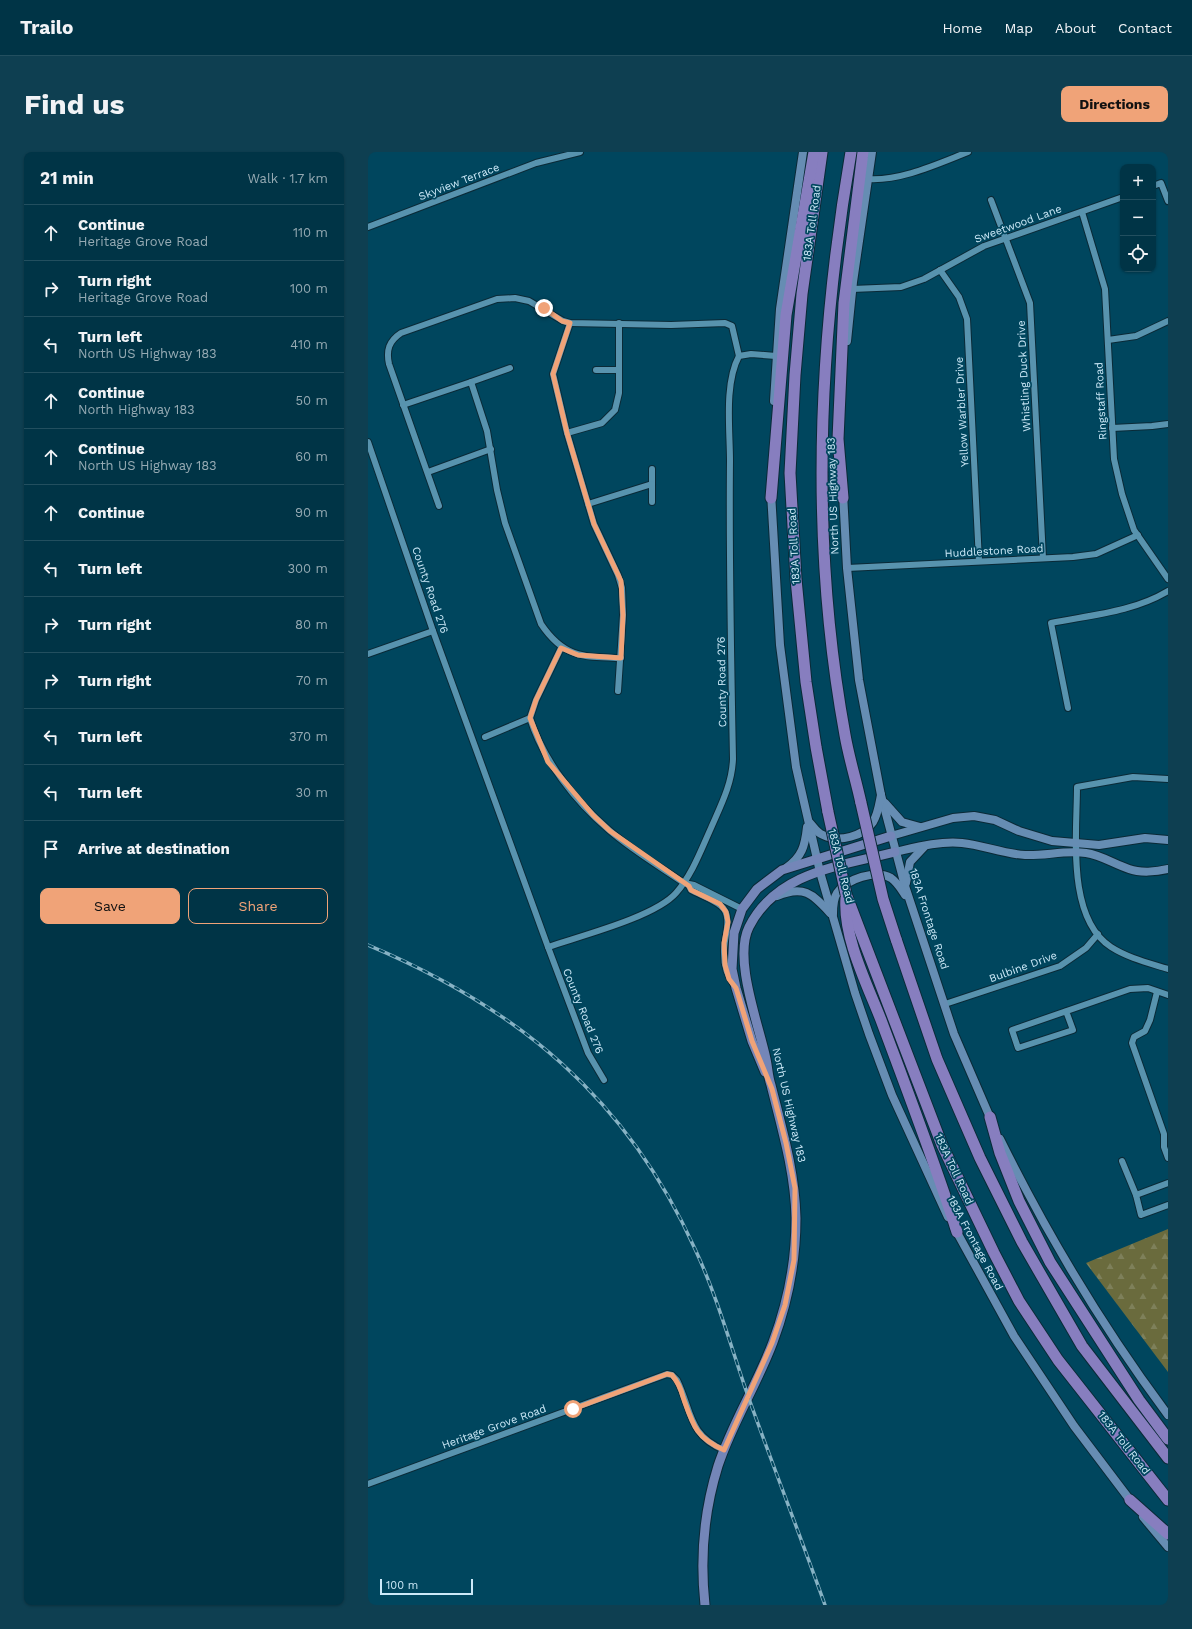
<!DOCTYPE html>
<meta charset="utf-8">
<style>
body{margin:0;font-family:"Work Sans",sans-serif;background:#0e3f51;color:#f1f3f6}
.controls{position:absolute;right:12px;top:12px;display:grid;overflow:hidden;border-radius:8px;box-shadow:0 1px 3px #0004}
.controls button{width:36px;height:36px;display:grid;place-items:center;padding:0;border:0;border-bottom:1px solid #224f5f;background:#003446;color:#f1f3f6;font:20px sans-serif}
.scale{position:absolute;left:12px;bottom:10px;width:93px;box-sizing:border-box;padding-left:4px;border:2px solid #cce9f8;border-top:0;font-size:11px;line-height:14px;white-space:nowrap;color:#cce9f8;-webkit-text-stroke:3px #00465e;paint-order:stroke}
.stop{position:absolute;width:12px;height:12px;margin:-9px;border:3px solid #f0a378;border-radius:50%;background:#fff}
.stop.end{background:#f0a378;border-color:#fff;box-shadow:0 1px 4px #0008}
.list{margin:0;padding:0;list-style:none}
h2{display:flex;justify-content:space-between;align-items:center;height:52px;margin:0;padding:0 16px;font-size:17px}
h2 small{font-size:13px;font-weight:400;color:#95aab3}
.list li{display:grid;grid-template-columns:26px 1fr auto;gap:12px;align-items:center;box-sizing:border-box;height:56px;padding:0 16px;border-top:1px solid #224f5f}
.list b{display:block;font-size:15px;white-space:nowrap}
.list p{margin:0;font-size:13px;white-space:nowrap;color:#95aab3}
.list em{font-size:13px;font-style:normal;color:#95aab3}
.actions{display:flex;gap:8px;padding:12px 16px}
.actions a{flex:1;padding:9px 0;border:1px solid #f0a378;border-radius:8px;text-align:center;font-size:14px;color:#f0a378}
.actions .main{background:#f0a378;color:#111}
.icon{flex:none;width:22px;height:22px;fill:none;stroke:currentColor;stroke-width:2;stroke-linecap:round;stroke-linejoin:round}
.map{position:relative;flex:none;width:800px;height:1453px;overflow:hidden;border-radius:8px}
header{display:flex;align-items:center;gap:24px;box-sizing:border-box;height:56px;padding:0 20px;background:#003446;border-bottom:1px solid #224f5f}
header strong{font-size:19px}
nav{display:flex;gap:22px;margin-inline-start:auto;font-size:14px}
.intro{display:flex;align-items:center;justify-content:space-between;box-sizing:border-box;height:96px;padding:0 24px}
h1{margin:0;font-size:28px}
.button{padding:10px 18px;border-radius:8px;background:#f0a378;color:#111;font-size:14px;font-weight:700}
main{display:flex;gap:24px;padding:0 24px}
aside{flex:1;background:#003446;border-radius:8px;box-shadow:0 1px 3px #0004}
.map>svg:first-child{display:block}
</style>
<header>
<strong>Trailo</strong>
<nav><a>Home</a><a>Map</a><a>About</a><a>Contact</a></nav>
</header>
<div class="intro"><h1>Find us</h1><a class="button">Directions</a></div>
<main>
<aside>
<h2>21 min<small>Walk · 1.7 km</small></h2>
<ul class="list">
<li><svg class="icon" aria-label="ahead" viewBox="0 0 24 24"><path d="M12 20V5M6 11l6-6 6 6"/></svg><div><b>Continue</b><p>Heritage Grove Road</p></div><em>110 m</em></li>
<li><svg class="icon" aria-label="right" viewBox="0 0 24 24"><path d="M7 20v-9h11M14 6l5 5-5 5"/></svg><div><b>Turn right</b><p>Heritage Grove Road</p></div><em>100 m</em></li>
<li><svg class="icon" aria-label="left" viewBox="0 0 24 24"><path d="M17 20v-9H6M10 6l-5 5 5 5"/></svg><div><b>Turn left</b><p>North US Highway 183</p></div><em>410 m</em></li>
<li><svg class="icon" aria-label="ahead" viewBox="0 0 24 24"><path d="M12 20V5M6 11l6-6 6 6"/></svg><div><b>Continue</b><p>North Highway 183</p></div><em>50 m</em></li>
<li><svg class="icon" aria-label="ahead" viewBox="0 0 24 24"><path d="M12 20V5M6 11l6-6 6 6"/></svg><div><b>Continue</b><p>North US Highway 183</p></div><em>60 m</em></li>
<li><svg class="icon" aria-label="ahead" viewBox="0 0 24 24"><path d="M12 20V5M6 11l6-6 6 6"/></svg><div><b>Continue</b></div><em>90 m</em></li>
<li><svg class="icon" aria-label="left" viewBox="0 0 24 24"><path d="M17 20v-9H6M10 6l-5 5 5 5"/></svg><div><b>Turn left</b></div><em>300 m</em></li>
<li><svg class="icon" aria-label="right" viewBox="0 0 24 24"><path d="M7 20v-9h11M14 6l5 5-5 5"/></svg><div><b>Turn right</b></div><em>80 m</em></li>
<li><svg class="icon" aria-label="right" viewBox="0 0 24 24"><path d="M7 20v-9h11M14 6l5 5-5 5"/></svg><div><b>Turn right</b></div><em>70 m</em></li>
<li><svg class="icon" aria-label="left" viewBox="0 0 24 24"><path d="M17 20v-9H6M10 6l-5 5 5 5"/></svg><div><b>Turn left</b></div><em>370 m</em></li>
<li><svg class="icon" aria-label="left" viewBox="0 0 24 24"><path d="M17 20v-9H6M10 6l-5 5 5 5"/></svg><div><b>Turn left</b></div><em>30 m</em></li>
<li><svg class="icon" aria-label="arrive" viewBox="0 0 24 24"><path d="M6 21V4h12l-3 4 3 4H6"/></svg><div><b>Arrive at destination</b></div></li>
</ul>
<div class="actions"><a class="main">Save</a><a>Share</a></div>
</aside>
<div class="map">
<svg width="800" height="1453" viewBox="0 0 800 1453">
<defs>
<pattern id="forest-firs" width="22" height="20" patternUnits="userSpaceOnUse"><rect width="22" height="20" fill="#6a6b3d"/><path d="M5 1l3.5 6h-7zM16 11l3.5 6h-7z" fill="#7e805a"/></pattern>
</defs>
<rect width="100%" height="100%" fill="#00465e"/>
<polygon fill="url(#forest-firs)" points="800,1077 800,1220 718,1111"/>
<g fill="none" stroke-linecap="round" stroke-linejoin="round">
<g stroke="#0a2a37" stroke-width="8">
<g id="street">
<path d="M500,27C533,29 569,12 600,0"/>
<polyline points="785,34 793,31 800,49"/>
<polyline points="623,48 662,151 675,406"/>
<polyline points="714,60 737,137 746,307 754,342 766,378 800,427"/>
<polyline points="0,75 168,11 212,0"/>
<polyline points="572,118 591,145 599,167 611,409"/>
<polyline points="484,137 533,135 556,127 616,94 755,45"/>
<polyline points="202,171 185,222 199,281 226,372 250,423 254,436 255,463 250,539"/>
<polyline points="740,188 768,184 800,169"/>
<polyline points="228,218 251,218"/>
<polyline points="103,230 142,216"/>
<path d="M35,253L103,230L119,279L129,338L137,371L173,472C196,506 215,505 253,506"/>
<polyline points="744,276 784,274 800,272"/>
<polyline points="199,281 234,271 247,258 251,241 251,171"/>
<polyline points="0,290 65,479 180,795 220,901 236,928"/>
<polyline points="60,320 123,297"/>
<polyline points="284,350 284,317"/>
<polyline points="220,352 284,332"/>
<path d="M71,354L21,212C18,198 21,189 33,181L129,147L147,146L161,149L195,169L202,171L303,173L357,171L364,174L371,204"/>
<polyline points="479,416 705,405 728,402 770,383"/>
<path d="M193,496L168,548L162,566C175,608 207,649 241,678C264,698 291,714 316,731L326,733L374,757"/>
<polyline points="0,502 65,479"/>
<path d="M700,556L683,471C723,463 765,460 800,439"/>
<polyline points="117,585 162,566"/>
<path d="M800,627L765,625L709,635C709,680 698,766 743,795C760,806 781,811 800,817"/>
<path d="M321,734L323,738C332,743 345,747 353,754C366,764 355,787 356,801C356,812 359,824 366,833"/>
<path d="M180,795C212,784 287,765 308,741C324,723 333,698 343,676C353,653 364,632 365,607C363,508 361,408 362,309C362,278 356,232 371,204L383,202L408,204"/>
<polyline points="789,840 782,868 777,879 766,885 764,891 796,982 796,995 800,1006"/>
<polyline points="577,852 692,814 718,796 730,782"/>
<polyline points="698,859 705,878 650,896 644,878 762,837 780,836 800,843"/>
<polyline points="754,1009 768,1043 800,1031"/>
<polyline points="768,1043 773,1063 800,1053"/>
<path d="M0,1332L299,1222L304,1223L309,1228C324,1259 320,1283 356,1298"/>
</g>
</g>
<g stroke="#0a2a37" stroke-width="10">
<g id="secondary">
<polyline points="479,189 485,130 504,0"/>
<polyline points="406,249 412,157 435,0"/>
<polyline points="403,341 412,493 428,615 452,720 487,841 501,882 524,943 580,1065"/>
<polyline points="475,341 479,416 491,528 513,643 537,734 586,882 624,970"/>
<polyline points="517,651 534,670 552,675"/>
<path d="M442,671C446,675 449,681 455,683C471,691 496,684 505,670C510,662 511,653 513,643"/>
<polyline points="523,684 585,666 606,664 627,668 651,679 684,689 731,693 777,686 800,688"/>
<path d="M527,700C549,695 571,689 594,691C615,693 635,702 657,703C677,704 697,698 718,701C733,703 746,712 761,717C772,721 788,720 800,717"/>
<path d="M418,716C434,705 437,694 439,675"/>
<polyline points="538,731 542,710 556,695"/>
<path d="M409,744C435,733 444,741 462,761"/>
<path d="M465,762C465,755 465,747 469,741C478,727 508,717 523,726C529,730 533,737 537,743"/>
<path d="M632,987C680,1084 735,1176 800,1263"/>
<polyline points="586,1075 646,1184 706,1274 765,1352"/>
<polyline points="775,1365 800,1395"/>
</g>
</g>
<g stroke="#0a2a37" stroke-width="11">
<g id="primary">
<polyline points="397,920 384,889 368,836 364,817 366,781 374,757 389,737 414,718 523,684"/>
<path d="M337,1453C332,1407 336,1359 350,1314C364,1271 389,1233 405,1190C420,1150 428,1109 428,1066C427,1020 414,977 403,933C400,925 400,916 398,907C391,873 365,807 381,775C409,719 474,714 527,700"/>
</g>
</g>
<g stroke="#0a2a37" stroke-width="13">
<g id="highway">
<polyline points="454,0 434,142 427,223 422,321 428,427 438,530 448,595 460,660"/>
<path d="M483,0C450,191 442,392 477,583C481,606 488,628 493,651"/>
<polyline points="403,346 418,163 446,0"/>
<polyline points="475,346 470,287 476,151 495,0"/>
<polyline points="478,742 574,993 626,1101 651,1149 690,1208 800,1348"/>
<path d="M478,746C475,785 499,832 513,868C539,938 566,1008 589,1080"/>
<polyline points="528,787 569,907 612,1006 654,1090 714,1194 800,1306"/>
<polyline points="622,965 632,1001 651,1049 682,1110 771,1248 800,1287"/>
<polyline points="762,1348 800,1382"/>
</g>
</g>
<use href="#street" stroke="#5893ae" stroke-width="6"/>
<use href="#secondary" stroke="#668db3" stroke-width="8"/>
<use href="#primary" stroke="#7486b8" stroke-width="9"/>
<use href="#highway" stroke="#877ebf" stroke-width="11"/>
<g stroke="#87b2c4" stroke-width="3.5">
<path id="rail" d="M0,793C150,856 259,946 327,1097C349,1144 363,1195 380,1244C405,1314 432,1383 457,1453"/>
</g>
<use href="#rail" stroke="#00465e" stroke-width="2" stroke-dasharray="6" stroke-linecap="butt"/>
<g stroke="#0a2a37" stroke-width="13" stroke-linecap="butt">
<g id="highway-bridge">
<polyline points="493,651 515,747 528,787"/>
<polyline points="460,660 478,742"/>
</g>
</g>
<use href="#highway-bridge" stroke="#877ebf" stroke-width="11"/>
</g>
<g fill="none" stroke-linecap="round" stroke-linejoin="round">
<path stroke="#f0a378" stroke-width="5" d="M176,156L194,169L202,171L185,222L199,281L226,372L253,429L255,463L253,506L210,503L193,496L168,548L162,566L180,610L225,663L242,679L321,734L323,738L352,752L358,760L360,770L356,791L357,813L361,827L368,836L384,889L404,937L418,991L427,1036L426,1108L417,1153L404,1191L356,1298C328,1286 325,1273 315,1245C313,1237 310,1230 304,1223L299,1222L205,1257"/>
</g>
<g text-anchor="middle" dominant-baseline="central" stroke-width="3.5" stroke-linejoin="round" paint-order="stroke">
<g font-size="11" fill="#cce9f8" stroke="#00465e">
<text transform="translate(91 30) rotate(-21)">Skyview Terrace</text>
<text transform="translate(444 71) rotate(-82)">183A Toll Road</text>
<text transform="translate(650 72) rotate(-20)">Sweetwood Lane</text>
<text transform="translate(656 224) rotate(-93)">Whistling Duck Drive</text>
<text transform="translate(733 249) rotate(-93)">Ringstaff Road</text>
<text transform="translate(594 260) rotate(-93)">Yellow Warbler Drive</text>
<text transform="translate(465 344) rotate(-92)">North US Highway 183</text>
<text transform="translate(426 394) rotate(-93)">183A Toll Road</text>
<text transform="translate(626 399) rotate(-3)">Huddlestone Road</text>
<text transform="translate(62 438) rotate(71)">County Road 276</text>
<text transform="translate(354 530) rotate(-91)">County Road 276</text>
<text transform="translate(473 714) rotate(76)">183A Toll Road</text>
<text transform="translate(561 767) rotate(72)">183A Frontage Road</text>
<text transform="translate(655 815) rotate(-20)">Bulbine Drive</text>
<text transform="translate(215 859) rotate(68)">County Road 276</text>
<text transform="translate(421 953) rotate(77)">North US Highway 183</text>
<text transform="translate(586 1017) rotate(65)">183A Toll Road</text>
<text transform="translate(607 1091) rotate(62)">183A Frontage Road</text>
<text transform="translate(126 1275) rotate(-20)">Heritage Grove Road</text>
<text transform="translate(756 1291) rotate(52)">183A Toll Road</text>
</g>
</g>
</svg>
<div class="controls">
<button>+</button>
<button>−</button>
<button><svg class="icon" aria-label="locate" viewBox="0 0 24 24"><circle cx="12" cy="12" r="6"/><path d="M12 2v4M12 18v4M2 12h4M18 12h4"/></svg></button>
</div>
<div class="scale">100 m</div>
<div class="stop" style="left:205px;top:1257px"></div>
<div class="stop end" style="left:176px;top:156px"></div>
</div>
</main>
